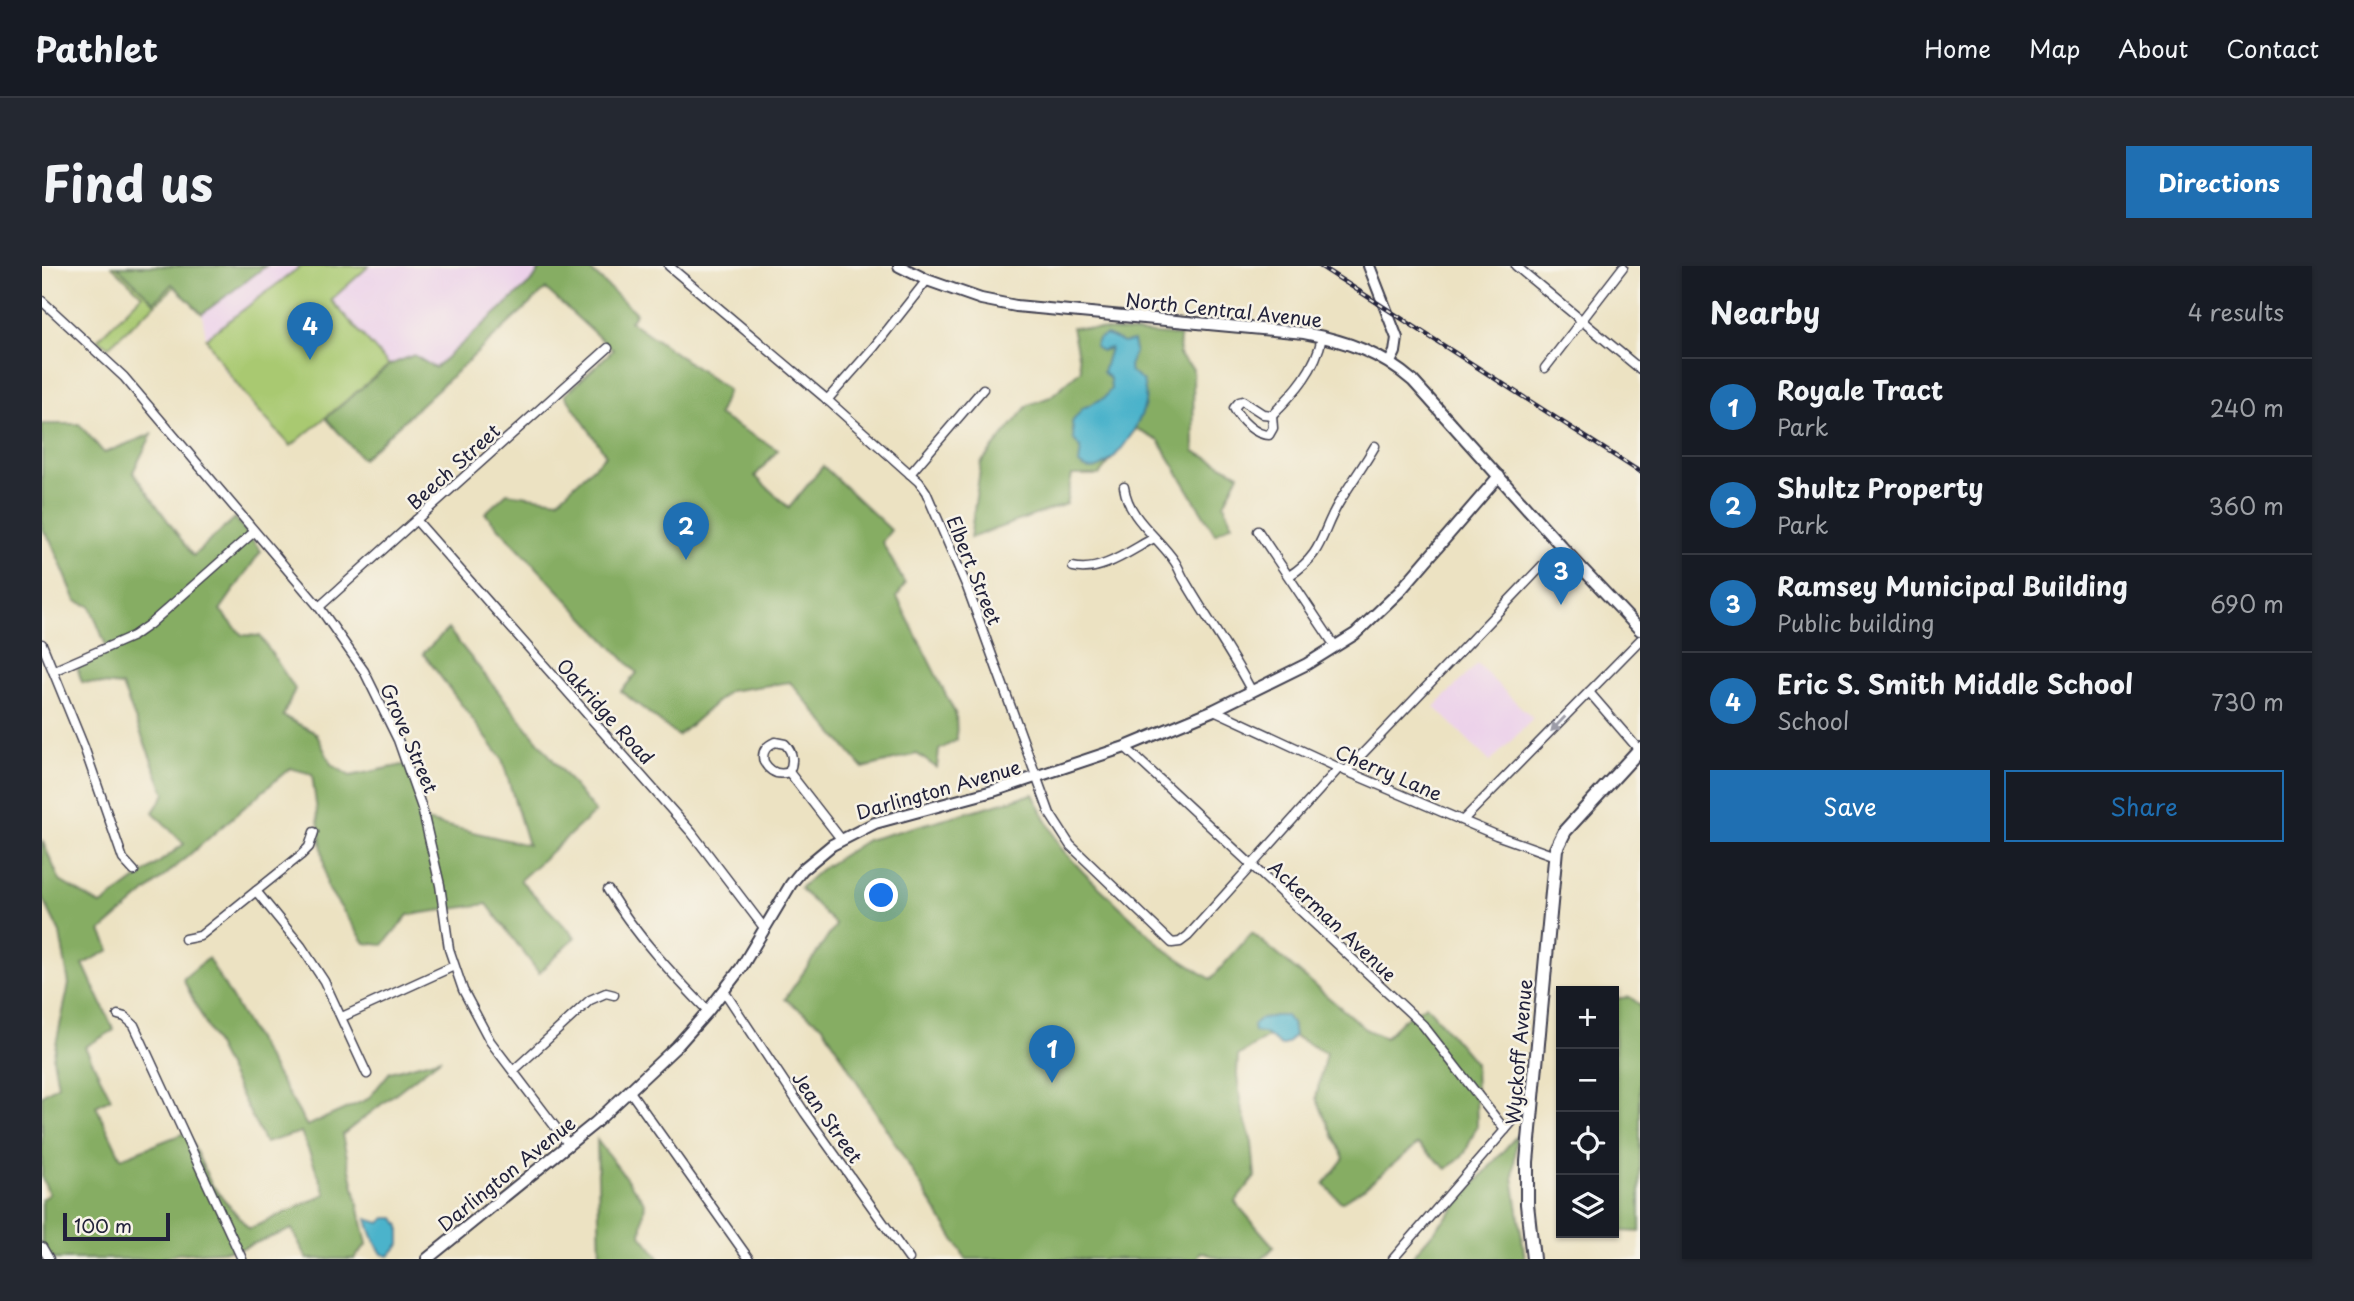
<!DOCTYPE html>
<meta charset="utf-8">
<style>
body{margin:0;font-family:"Playpen Sans",sans-serif;background:#242831;color:#f1f3f6}
.controls{position:absolute;right:21px;bottom:21px;display:grid;overflow:hidden;border-radius:0px;box-shadow:0 2px 5px #0004}
.controls button{width:63px;height:63px;display:grid;place-items:center;padding:0;border:0;border-bottom:2px solid #363941;background:#171b24;color:#f1f3f6;font:35px sans-serif}
.scale{position:absolute;left:21px;bottom:18px;width:107px;box-sizing:border-box;padding-left:7px;border:4px solid #22223b;border-top:0;font-size:19px;line-height:24px;white-space:nowrap;color:#22223b;-webkit-text-stroke:5px #f7f3e8;paint-order:stroke}
.you{position:absolute;left:840px;top:630px;width:24px;height:24px;margin:-18px;border:5px solid #fff;border-radius:50%;background:#1a73e8;box-shadow:0 0 0 10px #1a73e833}
.badge{display:grid;place-items:center;width:46px;height:46px;border-radius:50%;background:#1f6fb2;color:#fff;font-size:23px;font-weight:700}
.pin{position:absolute;translate:-50% -58px;filter:drop-shadow(0 2px 4px #0008)}
.pin::after{content:'';position:absolute;top:37px;width:24px;height:21px;background:inherit;clip-path:polygon(0 0,100% 0,50% 100%)}
.list{margin:0;padding:0;list-style:none}
h2{display:flex;justify-content:space-between;align-items:center;height:91px;margin:0;padding:0 28px;font-size:30px}
h2 small{font-size:23px;font-weight:400;color:#9ea1a6}
.list li{display:grid;grid-template-columns:46px 1fr auto;gap:21px;align-items:center;box-sizing:border-box;height:98px;padding:0 28px;border-top:2px solid #363941}
.list b{display:block;font-size:26px;white-space:nowrap}
.list p{margin:0;font-size:23px;white-space:nowrap;color:#9ea1a6}
.list em{font-size:23px;font-style:normal;color:#9ea1a6}
.actions{display:flex;gap:14px;padding:21px 28px}
.actions a{flex:1;padding:16px 0;border:2px solid #1f6fb2;border-radius:0px;text-align:center;font-size:24px;color:#1f6fb2}
.actions .main{background:#1f6fb2;color:#fff}
.icon{flex:none;width:38px;height:38px;fill:none;stroke:currentColor;stroke-width:2;stroke-linecap:round;stroke-linejoin:round}
.map{position:relative;flex:none;width:1598px;height:993px;overflow:hidden;border-radius:0px}
header{display:flex;align-items:center;gap:42px;box-sizing:border-box;height:98px;padding:0 35px;background:#171b24;border-bottom:2px solid #363941}
header strong{font-size:33px}
nav{display:flex;gap:38px;margin-inline-start:auto;font-size:24px}
.intro{display:flex;align-items:center;justify-content:space-between;box-sizing:border-box;height:168px;padding:0 42px}
h1{margin:0;font-size:49px}
.button{padding:18px 32px;border-radius:0px;background:#1f6fb2;color:#fff;font-size:24px;font-weight:700}
main{display:flex;gap:42px;padding:0 42px}
aside{flex:1;background:#171b24;border-radius:0px;box-shadow:0 2px 5px #0004}
.map>svg:first-child{display:block}
</style>
<header>
<strong>Pathlet</strong>
<nav><a>Home</a><a>Map</a><a>About</a><a>Contact</a></nav>
</header>
<div class="intro"><h1>Find us</h1><a class="button">Directions</a></div>
<main>
<div class="map">
<svg width="1598" height="993" viewBox="0 0 1598 993">
<rect width="100%" height="100%" fill="#f7f3e8"/>
<filter id="ink" filterUnits="userSpaceOnUse"><feTurbulence type="fractalNoise" baseFrequency=".0143" numOctaves="2"/><feDisplacementMap in="SourceGraphic" scale="14" xChannelSelector="R" yChannelSelector="G"/><feConvolveMatrix kernelMatrix="1 2 1 2 8 2 1 2 1" color-interpolation-filters="sRGB"/></filter>
<filter id="wash" filterUnits="userSpaceOnUse"><feTurbulence type="fractalNoise" baseFrequency=".00686" numOctaves="4" result="noise"/><feDisplacementMap in="SourceGraphic" scale="28" xChannelSelector="R" yChannelSelector="G"/><feGaussianBlur stdDeviation="1.57" result="paint"/><feColorMatrix in="noise" values="0 0 0 0 0 0 0 0 0 0 0 0 0 0 0 0 0 1.4 0 .05"/><feComposite in="paint" operator="in"/></filter>
<g filter="url(#wash)">
<rect width="100%" height="100%" fill="#ece2c2"/>
<g fill="#ecd1ea">
<polygon points="225,0 500,0 491,14 393,102 347,99 249,180 211,140 183,105 164,72 160,48"/>
<polygon points="1435,398 1491,453 1448,496 1393,441"/>
</g>
<g fill="#a9c971" stroke="#667656" stroke-width="2">
<polygon points="70,0 217,0 149,6 66,81 56,73 100,29"/>
<path d="M259,0H327L289,34L347,99L249,180C216,145 188,114 164,72Z"/>
</g>
<g fill="#86ad63" stroke="#54684f" stroke-width="2">
<polygon points="75,0 224,0 160,48 130,18 112,36"/>
<polygon points="500,0 544,0 594,47 588,55 686,124 676,149 736,184 713,210 747,242 781,200 849,264 840,276 863,318 855,331 914,449 915,474 897,484 895,502 875,488 821,502 748,416 687,425 636,470 579,425 595,407 443,247 465,227 516,234 564,189 523,129 571,84 504,23 320,193 284,152 347,99 372,89 393,102 491,14"/>
<polygon points="1030,61 1138,70 1137,89 1151,103 1152,185 1197,208 1182,238 1190,258 1173,268 1117,175 1094,163 1057,209 1030,209 1024,238 928,272 939,197 986,139 1008,131 1039,104"/>
<polygon points="0,158 37,158 62,187 110,168 91,206 151,290 193,252 219,285 178,344 200,369 218,370 253,423 241,450 274,467 289,498 308,510 366,498 384,555 486,579 460,493 381,387 406,363 553,546 478,614 533,671 497,707 445,638 366,649 341,679 323,677 285,621 270,508 248,502 59,665 68,684 41,698 72,764 43,781 69,832 54,840 79,892 145,866 169,918 207,963 284,928 259,866 223,877 141,713 166,692 265,860 326,833 348,806 399,792 300,869 325,978 312,993 265,993 250,963 195,984 133,988 118,993 0,993 0,933 7,928 0,912 0,829 16,819 11,792 27,718 18,667 0,630 0,574 18,615 59,639 142,578 111,546 123,528 80,420 40,416 35,401 67,387 48,340 34,335 9,275 0,263"/>
<polygon points="991,528 1018,581 1041,606 1125,685 1169,713 1210,667 1325,764 1343,772 1362,753 1384,739 1433,797 1435,860 1423,887 1405,903 1376,878 1322,922 1299,936 1282,918 1302,892 1274,832 1284,787 1252,770 1250,758 1222,767 1227,770 1196,790 1195,808 1199,840 1210,877 1213,911 1193,936 1232,981 1220,993 1180,993 1159,986 1154,993 924,993 781,760 743,733 794,659 758,622 778,604 825,574"/>
<polygon points="1588,731 1598,739 1598,966 1579,965 1572,903 1572,733"/>
<polygon points="1475,869 1471,911 1483,993 1368,993"/>
<polygon points="555,874 603,937 599,969 618,993 558,993"/>
</g>
<g fill="#4cb3cb" stroke="#376a83" stroke-width="2">
<path d="M1064,69L1082,77L1091,75L1093,85L1087,100L1088,106L1101,115C1103,122 1104,130 1103,137C1099,159 1063,220 1037,198L1039,182L1032,174L1030,156L1041,142L1062,132L1069,123L1068,113L1061,106L1068,82L1059,85L1053,80L1056,73Z"/>
<polygon points="1233,750 1244,750 1250,758 1252,770 1246,777 1239,780 1222,767 1212,766 1211,759 1218,753"/>
<path d="M344,952H353L358,960V978L347,990L340,988C333,977 328,966 325,953L338,957Z"/>
</g>
</g>
<g filter="url(#ink)">
<g fill="none" stroke-linecap="round" stroke-linejoin="round">
<g stroke="#403f4f" stroke-width="11">
<g id="street">
<polyline points="627,0 782,131 877,216 884,226 925,321 1008,548 1028,579 1130,677 1138,676 1146,670 1297,502"/>
<polyline points="1474,0 1598,103"/>
<polyline points="0,35 82,111 277,341 322,405 356,474 380,542 398,619 407,683 421,724 448,775 527,879"/>
<polyline points="1503,102 1581,1"/>
<polyline points="785,134 832,81 885,14"/>
<path d="M1201,135L1221,148L1230,149L1231,162L1227,169C1213,169 1198,154 1192,142L1197,136Z"/>
<path d="M1230,149C1253,126 1274,103 1280,71"/>
<polyline points="868,208 941,123"/>
<path d="M1082,221C1087,254 1116,270 1133,296C1137,302 1139,309 1143,315C1165,353 1190,387 1210,426"/>
<polyline points="374,254 650,567 723,663"/>
<polyline points="1216,265 1293,380"/>
<path d="M1031,301C1058,308 1089,284 1112,272"/>
<path d="M1247,310C1283,287 1278,267 1298,235C1309,217 1322,199 1333,180"/>
<polyline points="277,341 566,82"/>
<polyline points="0,378 42,481 81,593 92,605"/>
<polyline points="11,405 91,370 108,358 212,266"/>
<polyline points="1547,426 1598,485"/>
<polyline points="1172,444 1297,502 1454,569 1513,590"/>
<path d="M733,476L743,478C751,486 752,496 747,506C736,510 728,506 722,496C719,486 724,480 733,476Z"/>
<polyline points="1083,481 1381,759 1463,864"/>
<polyline points="1304,505 1519,280"/>
<polyline points="747,506 799,573"/>
<polyline points="1421,554 1598,374"/>
<path d="M566,624C594,669 629,707 666,745"/>
<polyline points="214,625 259,680 282,715 325,808"/>
<polyline points="143,673 158,670 259,589 267,581 272,566"/>
<polyline points="682,725 763,847 867,993"/>
<polyline points="76,749 83,751 92,759 200,993"/>
<polyline points="300,751 412,700"/>
<polyline points="471,805 548,734 564,727 572,729"/>
<polyline points="587,824 707,993"/>
<polyline points="0,981 7,993"/>
<polyline points="1351,993 1489,834"/>
</g>
</g>
<g stroke="#403f4f" stroke-width="14">
<g id="secondary">
<path d="M857,0L885,14L916,25L939,33L974,40L1262,67C1305,75 1339,87 1371,115L1519,280L1598,364"/>
<polyline points="1327,0 1355,72 1353,86 1348,96"/>
<polyline points="385,993 553,857 635,780 666,745 699,702 749,618 761,603 790,579 833,557 951,525 1083,481 1172,444 1265,398 1313,368 1357,326 1457,210"/>
</g>
</g>
<g stroke="#403f4f" stroke-width="16">
<polyline id="primary" points="1491,993 1485,938 1485,896 1514,583 1523,565 1598,483"/>
</g>
<use href="#street" stroke="#fff" stroke-width="8"/>
<use href="#secondary" stroke="#fff" stroke-width="10"/>
<use href="#primary" stroke="#fff" stroke-width="12"/>
<g stroke="#22223b" stroke-width="4.5">
<polyline id="rail" points="1278,0 1598,206"/>
</g>
<use href="#rail" stroke="#f7f3e8" stroke-width="2" stroke-dasharray="5" stroke-linecap="butt"/>
</g>
<defs><path id="oneway-solid" d="M-6-.8H1V-3.2L6.5 0L1 3.2V.8H-6Z" transform="scale(1.75)"/></defs>
<use fill="#9c9ca7" href="#oneway-solid" transform="translate(1516 458) rotate(134)"/>
</g>
<g text-anchor="middle" dominant-baseline="central" stroke-width="5" stroke-linejoin="round" paint-order="stroke">
<g font-size="19" fill="#22223b" stroke="#f7f3e8">
<text transform="translate(1182 43) rotate(6)">North Central Avenue</text>
<text transform="translate(411 200) rotate(-42)">Beech Street</text>
<text transform="translate(933 304) rotate(68)">Elbert Street</text>
<text transform="translate(564 445) rotate(48)">Oakridge Road</text>
<text transform="translate(368 472) rotate(67)">Grove Street</text>
<text transform="translate(1347 506) rotate(23)">Cherry Lane</text>
<text transform="translate(896 523) rotate(-16)">Darlington Avenue</text>
<text transform="translate(1291 654) rotate(43)">Ackerman Avenue</text>
<text transform="translate(1476 786) rotate(-85)">Wyckoff Avenue</text>
<text transform="translate(786 851) rotate(55)">Jean Street</text>
<text transform="translate(464 907) rotate(-39)">Darlington Avenue</text>
</g>
</g>
</svg>
<div class="controls">
<button>+</button>
<button>−</button>
<button><svg class="icon" aria-label="locate" viewBox="0 0 24 24"><circle cx="12" cy="12" r="6"/><path d="M12 2v4M12 18v4M2 12h4M18 12h4"/></svg></button>
<button><svg class="icon" aria-label="layers" viewBox="0 0 24 24"><path d="M12 4l9 5-9 5-9-5zM3 14l9 5 9-5"/></svg></button>
</div>
<div class="scale">100 m</div>
<div class="you"></div>
<div class="pin badge" style="left:1010px;top:817px">1</div>
<div class="pin badge" style="left:644px;top:294px">2</div>
<div class="pin badge" style="left:1519px;top:339px">3</div>
<div class="pin badge" style="left:268px;top:94px">4</div>
</div>
<aside>
<h2>Nearby<small>4 results</small></h2>
<ul class="list">
<li><span class="badge">1</span><div><b>Royale Tract</b><p>Park</p></div><em>240 m</em></li>
<li><span class="badge">2</span><div><b>Shultz Property</b><p>Park</p></div><em>360 m</em></li>
<li><span class="badge">3</span><div><b>Ramsey Municipal Building</b><p>Public building</p></div><em>690 m</em></li>
<li><span class="badge">4</span><div><b>Eric S. Smith Middle School</b><p>School</p></div><em>730 m</em></li>
</ul>
<div class="actions"><a class="main">Save</a><a>Share</a></div>
</aside>
</main>
